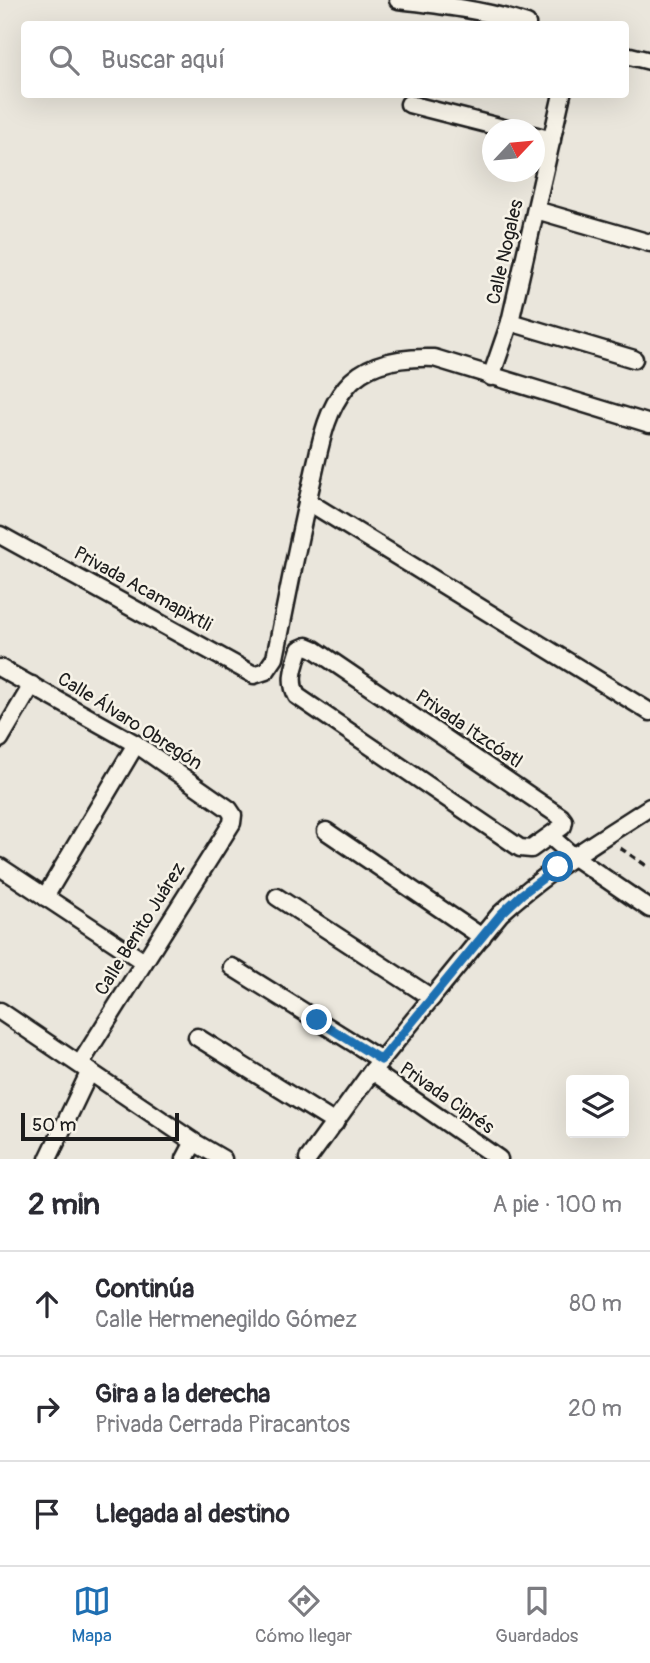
<!DOCTYPE html>
<html lang="es">
<meta charset="utf-8">
<style>
body{margin:0;font-family:Pangolin,sans-serif;background:#f2f2f3;color:#2b2b33}
.controls{position:absolute;right:21px;bottom:21px;display:grid;overflow:hidden;border-radius:7px;box-shadow:0 7px 28px #0002}
.controls button{width:63px;height:63px;display:grid;place-items:center;padding:0;border:0;border-bottom:2px solid #e1e1e2;background:#fff;color:#2b2b33;font:35px sans-serif}
.compass{position:absolute;left:482px;top:119px;width:63px;height:63px;border-radius:50%;background:#fff;box-shadow:0 7px 28px #0002;rotate:64deg}
.scale{position:absolute;left:21px;bottom:18px;width:158px;box-sizing:border-box;padding-left:7px;border:4px solid #1c1c1c;border-top:0;font-size:19px;line-height:24px;white-space:nowrap;color:#1c1c1c;-webkit-text-stroke:5px #f7f3e8;paint-order:stroke}
.stop{position:absolute;width:21px;height:21px;margin:-16px;border:5px solid #1f6fb2;border-radius:50%;background:#fff}
.stop.end{background:#1f6fb2;border-color:#fff;box-shadow:0 2px 7px #0008}
.list{margin:0;padding:0;list-style:none}
h2{display:flex;justify-content:space-between;align-items:center;height:91px;margin:0;padding:0 28px;font-size:30px}
h2 small{font-size:23px;font-weight:400;color:#7c7c81}
.list li{display:grid;grid-template-columns:46px 1fr auto;gap:21px;align-items:center;box-sizing:border-box;height:105px;padding:0 28px;border-top:2px solid #e1e1e2}
.list b{display:block;font-size:26px;white-space:nowrap}
.list p{margin:0;font-size:23px;white-space:nowrap;color:#7c7c81}
.list em{font-size:23px;font-style:normal;color:#7c7c81}
.icon{flex:none;width:38px;height:38px;fill:none;stroke:currentColor;stroke-width:2;stroke-linecap:round;stroke-linejoin:round}
.map{position:relative;flex:none;width:650px;height:1159px;overflow:hidden}
.search{position:absolute;background:#fff;box-shadow:0 7px 28px #0002;left:21px;right:21px;top:21px;height:77px;display:flex;align-items:center;gap:18px;box-sizing:border-box;padding:0 24px;border-radius:7px;color:#7c7c81;font-size:26px}
.sheet{height:406px;background:#fff}
nav{display:flex;justify-content:space-around;align-items:center;box-sizing:border-box;height:98px;border-top:2px solid #e1e1e2;background:#fff;font-size:19px;color:#7c7c81}
nav a{display:grid;justify-items:center;gap:4px}
nav .on{color:#1f6fb2}
.map>svg:first-child{display:block}
</style>
<div class="map">
<svg width="650" height="1159" viewBox="0 0 650 1159">
<rect width="100%" height="100%" fill="#eae6dc"/>
<filter id="ink" filterUnits="userSpaceOnUse"><feTurbulence type="fractalNoise" baseFrequency=".0143" numOctaves="2"/><feDisplacementMap in="SourceGraphic" scale="14" xChannelSelector="R" yChannelSelector="G"/><feConvolveMatrix kernelMatrix="1 2 1 2 8 2 1 2 1" color-interpolation-filters="sRGB"/></filter>
<g filter="url(#ink)">
<g fill="none" stroke-linecap="round" stroke-linejoin="round">
<g stroke="#1c1c1c" stroke-width="21">
<g id="minor">
<path d="M398,0C442,5 485,10 527,24"/>
<polyline points="626,55 650,61"/>
<polyline points="409,104 511,130"/>
<polyline points="534,135 552,140"/>
<polyline points="536,210 650,243"/>
<polyline points="510,322 634,359"/>
<polyline points="491,377 510,322 562,94"/>
<polyline points="307,501 650,712"/>
<path d="M0,535L254,675L266,671L275,658C287,599 298,540 312,481C320,448 324,414 346,387C367,361 403,357 434,358L650,424"/>
<path d="M307,646L314,649L561,817L564,821L563,826L531,849L520,848L297,696C288,680 295,665 300,649Z"/>
<polyline points="0,668 136,744 229,809 233,815 232,823 80,1064"/>
<polyline points="0,739 32,685"/>
<polyline points="326,831 482,937"/>
<polyline points="551,837 574,857 650,909"/>
<polyline points="0,867 144,962"/>
<polyline points="45,897 136,744"/>
<polyline points="277,897 432,998"/>
<polyline points="232,967 381,1060"/>
<polyline points="0,1011 194,1142 223,1159"/>
<polyline points="197,1037 335,1123"/>
<polyline points="372,1071 499,1159"/>
<polyline points="48,1159 90,1071"/>
<polyline points="185,1159 194,1142"/>
<path d="M308,1159L372,1071L500,914C545,872 598,841 650,807"/>
</g>
</g>
<polyline stroke="#1c1c1c" stroke-width="3.5" stroke-dasharray="7 5" stroke-linecap="butt" points="620,848 650,868"/>
<use href="#minor" stroke="#f7f3e8" stroke-width="16"/>
</g>
</g>
<g fill="none" stroke-linecap="round" stroke-linejoin="round" filter="url(#ink)">
<polyline stroke="#1f6fb2" stroke-width="9" points="317,1020 381,1060 500,915 522,894 558,867"/>
</g>
<g text-anchor="middle" dominant-baseline="central" stroke-width="5" stroke-linejoin="round" paint-order="stroke">
<g font-size="19" fill="#1c1c1c" stroke="#f7f3e8">
<text transform="translate(505 252) rotate(-77)">Calle Nogales</text>
<text transform="translate(143 589) rotate(29)">Privada Acamapixtli</text>
<text transform="translate(130 721) rotate(32)">Calle Álvaro Obregón</text>
<text transform="translate(469 729) rotate(34)">Privada Itzcóatl</text>
<text transform="translate(140 929) rotate(-58)">Calle Benito Juárez</text>
<text transform="translate(447 1098) rotate(35)">Privada Ciprés</text>
</g>
</g>
</svg>
<div class="controls">
<button><svg class="icon" aria-label="layers" viewBox="0 0 24 24"><path d="M12 4l9 5-9 5-9-5zM3 14l9 5 9-5"/></svg></button>
</div>
<svg class="compass" viewBox="-18 -18 36 36"><path d="M0-13l5 13h-10z" fill="#e53935"/><path d="M0 13l5-13h-10z" fill="#7c7c81"/></svg>
<div class="scale">50 m</div>
<div class="stop" style="left:558px;top:867px"></div>
<div class="stop end" style="left:317px;top:1020px"></div>
<div class="search"><svg class="icon" aria-label="search" viewBox="0 0 24 24"><circle cx="10" cy="10" r="6"/><path d="M15 15l6 6"/></svg>Buscar aquí</div>
</div>
<section class="sheet">
<h2>2 min<small>A pie · 100 m</small></h2>
<ul class="list">
<li><svg class="icon" aria-label="ahead" viewBox="0 0 24 24"><path d="M12 20V5M6 11l6-6 6 6"/></svg><div><b>Continúa</b><p>Calle Hermenegildo Gómez</p></div><em>80 m</em></li>
<li><svg class="icon" aria-label="right" viewBox="0 0 24 24"><path d="M7 20v-9h11M14 6l5 5-5 5"/></svg><div><b>Gira a la derecha</b><p>Privada Cerrada Piracantos</p></div><em>20 m</em></li>
<li><svg class="icon" aria-label="arrive" viewBox="0 0 24 24"><path d="M6 21V4h12l-3 4 3 4H6"/></svg><div><b>Llegada al destino</b></div></li>
</ul>
</section>
<nav>
<a class="on"><svg class="icon" aria-label="map" viewBox="0 0 24 24"><path d="M3 6l6-2 6 2 6-2v14l-6 2-6-2-6 2zM9 4v14M15 6v14"/></svg>Mapa</a>
<a><svg class="icon" aria-label="directions" viewBox="0 0 24 24"><path d="M12 3l9 9-9 9-9-9zM9 14v-3h6M13 9l2 2-2 2"/></svg>Cómo llegar</a>
<a><svg class="icon" aria-label="saved" viewBox="0 0 24 24"><path d="M7 4h10v16l-5-4-5 4z"/></svg>Guardados</a>
</nav>
